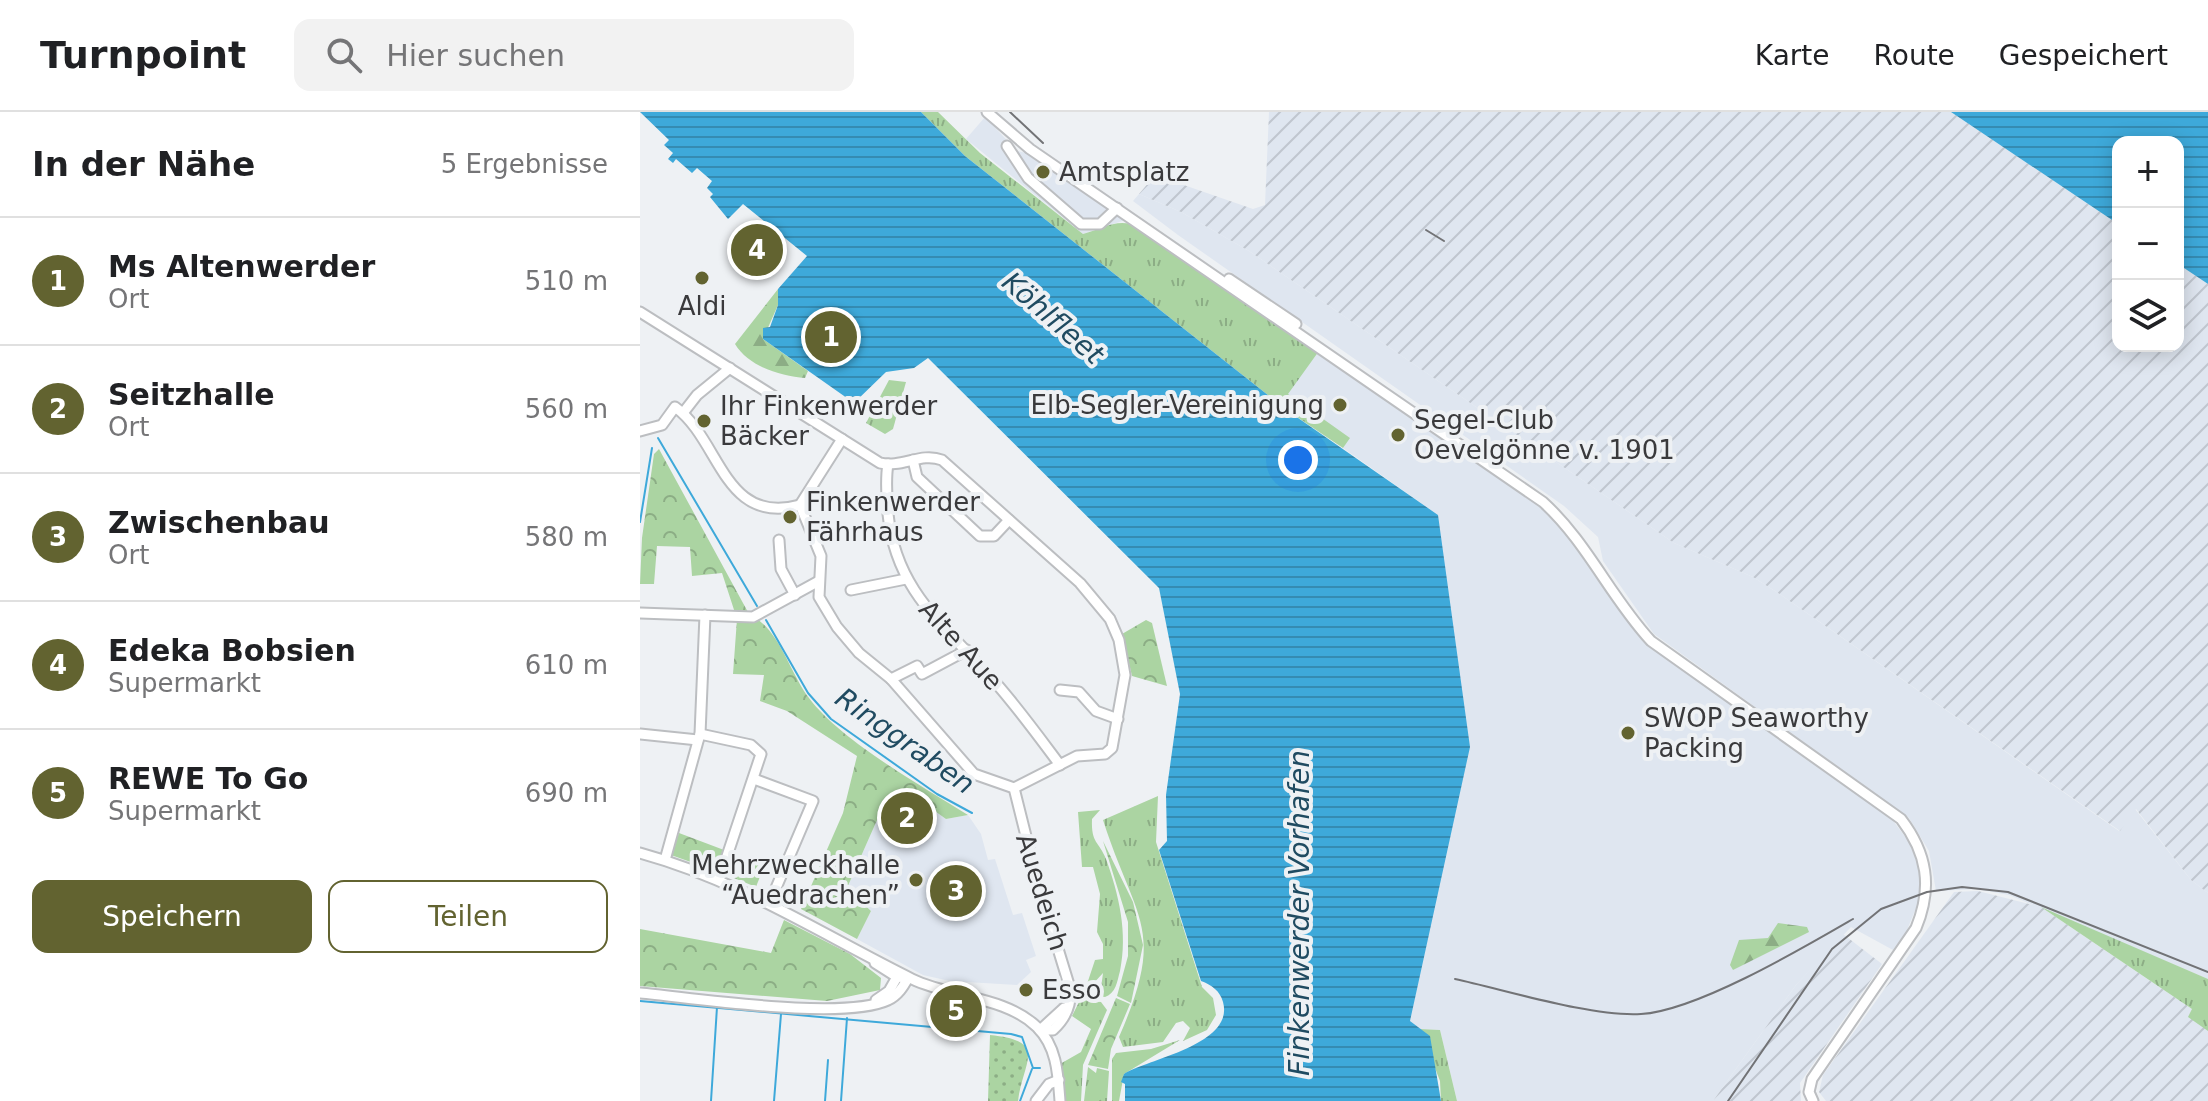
<!DOCTYPE html>
<html lang="de">
<meta charset="utf-8">
<style>
body{margin:0;font-family:"DejaVu Sans",sans-serif;background:#f2f2f2;color:#202124}
.controls{position:absolute;right:24px;top:24px;display:grid;overflow:hidden;border-radius:16px;box-shadow:0 4px 20px #0003}
.controls button{width:72px;height:72px;display:grid;place-items:center;padding:0;border:0;border-bottom:2px solid #e0e0e0;background:#fff;color:#202124;font:40px sans-serif}
.you{position:absolute;left:658px;top:348px;width:28px;height:28px;margin:-20px;border:6px solid #fff;border-radius:50%;background:#1a73e8;box-shadow:0 0 0 12px #1a73e833}
.badge{display:grid;place-items:center;width:52px;height:52px;border-radius:50%;background:#626330;color:#fff;font-size:26px;font-weight:700}
.pin{position:absolute;translate:-50% -50%;border:4px solid #fff;box-shadow:0 2px 8px #0006}
.list{margin:0;padding:0;list-style:none}
h2{display:flex;justify-content:space-between;align-items:center;height:104px;margin:0;padding:0 32px;font-size:34px}
h2 small{font-size:26px;font-weight:400;color:#757577}
.list li{display:grid;grid-template-columns:52px 1fr auto;gap:24px;align-items:center;box-sizing:border-box;height:128px;padding:0 32px;border-top:2px solid #e0e0e0}
.list b{display:block;font-size:30px;white-space:nowrap}
.list p{margin:0;font-size:26px;white-space:nowrap;color:#757577}
.list em{font-size:26px;font-style:normal;color:#757577}
.actions{display:flex;gap:16px;padding:24px 32px}
.actions a{flex:1;padding:18px 0;border:2px solid #626330;border-radius:16px;text-align:center;font-size:28px;color:#626330}
.actions .main{background:#626330;color:#fff}
.icon{flex:none;width:44px;height:44px;fill:none;stroke:currentColor;stroke-width:2;stroke-linecap:round;stroke-linejoin:round}
.map{position:relative;flex:none;width:1568px;height:989px;overflow:hidden}
header{display:flex;align-items:center;gap:48px;box-sizing:border-box;height:112px;padding:0 40px;background:#fff;border-bottom:2px solid #e0e0e0}
header strong{font-size:38px}
nav{display:flex;gap:44px;margin-inline-start:auto;font-size:28px}
.search{width:560px;height:72px;background:#f2f2f2;display:flex;align-items:center;gap:20px;box-sizing:border-box;padding:0 28px;border-radius:16px;color:#757577;font-size:30px}
main{display:flex}
aside{flex:1;background:#fff}
.map>svg:first-child{display:block}
</style>
<header>
<strong>Turnpoint</strong>
<div class="search"><svg class="icon" aria-label="search" viewBox="0 0 24 24"><circle cx="10" cy="10" r="6"/><path d="M15 15l6 6"/></svg>Hier suchen</div>
<nav><a>Karte</a><a>Route</a><a>Gespeichert</a></nav>
</header>
<main>
<aside>
<h2>In der Nähe<small>5 Ergebnisse</small></h2>
<ul class="list">
<li><span class="badge">1</span><div><b>Ms Altenwerder</b><p>Ort</p></div><em>510 m</em></li>
<li><span class="badge">2</span><div><b>Seitzhalle</b><p>Ort</p></div><em>560 m</em></li>
<li><span class="badge">3</span><div><b>Zwischenbau</b><p>Ort</p></div><em>580 m</em></li>
<li><span class="badge">4</span><div><b>Edeka Bobsien</b><p>Supermarkt</p></div><em>610 m</em></li>
<li><span class="badge">5</span><div><b>REWE To Go</b><p>Supermarkt</p></div><em>690 m</em></li>
</ul>
<div class="actions"><a class="main">Speichern</a><a>Teilen</a></div>
</aside>
<div class="map">
<svg width="1568" height="989" viewBox="0 0 1568 989">
<defs>
<pattern id="industrial-furrows" width="10" height="10" patternUnits="userSpaceOnUse" patternTransform="scale(2)"><rect width="10" height="10" fill="#dfe6f0"/><path d="M-1 1l2-2M0 10L10 0M9 11l2-2" fill="none" stroke="#c0c6cf"/></pattern>
<pattern id="grass-tufts" width="24" height="20" patternUnits="userSpaceOnUse" patternTransform="scale(2)"><rect width="24" height="20" fill="#abd4a2"/><path d="M3 7l-1-3M5 7V3M7 7l1-3M15 17l-1-3M17 17v-4M19 17l1-3" fill="none" stroke="#8cad85"/></pattern>
<pattern id="forest-firs" width="22" height="20" patternUnits="userSpaceOnUse" patternTransform="scale(2)"><rect width="22" height="20" fill="#abd4a2"/><path d="M5 1l3.5 6h-7zM16 11l3.5 6h-7z" fill="#8cad85"/></pattern>
<pattern id="park-crowns" width="20" height="18" patternUnits="userSpaceOnUse" patternTransform="scale(2)"><rect width="20" height="18" fill="#abd4a2"/><path d="M2 6a3 3 0 1 1 6 0M12 15a3 3 0 1 1 6 0" fill="none" stroke="#8cad85"/></pattern>
<pattern id="garden-dots" width="8" height="8" patternUnits="userSpaceOnUse" patternTransform="scale(2)"><rect width="8" height="8" fill="#abd4a2"/><path d="M2 2h.1M6 6h.1" fill="none" stroke="#8cad85" stroke-width="1.8" stroke-linecap="round"/></pattern>
<pattern id="water-rules" width="6" height="5" patternUnits="userSpaceOnUse" patternTransform="scale(2)"><rect width="6" height="5" fill="#3ea9da"/><path d="M0 2.5h6" fill="none" stroke="#358bb2"/></pattern>
</defs>
<rect width="100%" height="100%" fill="#eef1f4"/>
<g fill="#dfe6f0">
<polygon points="345,5 377,39 391,42 485,108 443,122 326,27"/>
<polygon points="499,82 541,100 609,139 1034,431 1113,465 1141,483 1479,719 1495,697 1551,768 1568,781 1568,867 1369,783 1336,777 1296,779 1289,739 1269,706 1014,522 963,449 958,425 924,394 538,123 493,89"/>
<polygon points="679,239 902,395 922,413 982,503 1005,531 1251,706 1276,739 1281,770 1278,791 1267,818 1253,838 1211,815 1156,873 1073,989 817,989 800,918 780,917 770,909 792,804 798,403 703,336 709,326 647,282"/>
<polygon points="275,685 306,707 328,703 341,722 348,748 355,747 373,803 382,801 396,844 386,848 391,860 377,873 310,869 283,863 217,827 231,799 207,776 245,690"/>
</g>
<g fill="url(#industrial-furrows)">
<polygon points="629,0 1311,0 1478,112 1478,234 1538,234 1538,152 1568,172 1568,781 1551,768 1496,697 1480,719 1141,483 1113,465 1034,431 609,139 541,100 499,82 515,63 613,97 625,93"/>
<polygon points="1338,779 1401,795 1552,897 1568,918 1568,989 1186,989 1179,980 1183,963 1314,780"/>
<polygon points="1203,822 1242,852 1160,971 1161,989 1073,989 1156,873"/>
</g>
<g fill="url(#grass-tufts)">
<path d="M281,0H298L340,41L443,122C465,116 477,105 500,115L679,239L648,282L710,326L703,336L648,299L325,44Z"/>
<polygon points="249,268 266,270 253,317 245,322 226,311"/>
<path d="M518,684L516,730L562,875L573,886L576,903L567,918L543,929L550,916L543,909L536,911L523,930L483,935L479,925C527,815 496,811 463,708Z"/>
<path d="M460,698L452,707C451,732 459,729 466,747C479,783 488,821 480,859C477,870 476,881 465,885L460,884L463,861L452,873L447,872L455,848L463,847V832L457,820L460,782L453,755H442L438,700Z"/>
<polygon points="1401,795 1568,867 1568,919 1548,905 1552,897"/>
<polygon points="444,888 461,890 467,898 443,953 441,989 424,989 420,952 441,940 451,917 432,904 439,890"/>
<polygon points="780,917 800,918 817,989 801,989 800,969"/>
<polygon points="540,928 484,962 479,989 472,989 472,947 476,941 511,937"/>
<polygon points="448,955 456,961 457,956 469,959 467,989 444,989"/>
</g>
<g fill="url(#forest-firs)">
<path d="M138,177V193L123,227L168,259L165,266C141,264 109,255 95,232Z"/>
<polygon points="1138,811 1167,815 1169,820 1093,858 1090,853 1099,828 1128,826"/>
</g>
<g fill="url(#park-crowns)">
<path d="M19,337L109,502C140,517 149,560 169,586C201,629 282,674 328,703L306,707L275,685L245,690L207,776L231,799L217,827L161,797L203,701L217,644L147,599L120,589L124,563L93,562L97,507L82,461L52,464L50,435L17,434L14,472H0L2,426L14,342Z"/>
<polygon points="506,508 512,511 527,574 492,564 482,522"/>
<polygon points="39,721 84,738 76,759 31,743"/>
<polygon points="463,729 493,790 503,833 491,891 477,884 488,844 488,810"/>
<polygon points="91,741 124,754 116,775 84,762"/>
<polygon points="144,808 210,842 241,866 240,878 187,889 0,874 0,817 131,841"/>
<polygon points="476,886 490,892 471,937 468,957 448,953"/>
</g>
<path fill="url(#garden-dots)" d="M350,923C409,929 383,949 378,989H348Z"/>
<g fill="url(#water-rules)">
<path d="M0,0H281L325,44L648,299L798,403L830,635L770,909L790,924L801,989H485V972L481,970L484,962C507,947 595,933 583,890C580,879 572,873 561,869L519,738L527,729L526,683L540,582L519,476L288,246L274,256L246,260L214,291L123,227V216L130,215L138,193V177L167,144L103,92L88,107L70,85L73,82L67,76L72,69L57,56L52,61L36,47L33,51L28,47L33,41L24,33L29,28Z"/>
<polygon points="1311,0 1568,0 1568,172 1538,152 1538,30 1478,30 1478,112"/>
</g>
<g fill="none" stroke-linecap="round" stroke-linejoin="round">
<g stroke="#3ea9da" stroke-width="2">
<polyline points="18,326 117,494"/>
<polyline points="0,410 12,336"/>
<polyline points="126,508 168,581 191,607 297,682 332,701"/>
<polyline points="0,889 371,922 382,925 393,956 400,956"/>
<polyline points="71,989 77,895"/>
<polyline points="134,989 141,902"/>
<polyline points="185,989 188,948"/>
<polyline points="201,989 207,906"/>
<polyline points="380,989 392,957"/>
</g>
<g stroke="#bcbec1" stroke-width="13">
<g id="minor">
<path d="M347,0L390,37L903,390C947,430 971,486 1011,529L1261,707C1287,741 1293,775 1276,816L1172,967L1169,980L1173,989"/>
<polyline points="367,34 388,66 441,112 460,112 477,96"/>
<polyline points="589,167 656,212"/>
<path d="M0,200L240,351C262,356 281,340 302,348L440,471L470,507L479,528L485,563L472,636L465,642L437,644L374,676"/>
<polyline points="43,301 57,283 90,256"/>
<path d="M0,319L22,313L35,295C81,328 83,414 160,393"/>
<polyline points="273,348 277,365 340,424 354,424 369,408"/>
<path d="M248,352C245,369 247,385 248,402C256,481 306,514 355,570C378,596 399,625 420,653"/>
<path d="M160,393L181,444L179,485L197,515L219,541L251,567L334,662L374,676L397,768L430,876C432,893 426,906 413,918H400"/>
<polyline points="160,393 202,327"/>
<polyline points="139,428 141,457 155,483"/>
<polyline points="211,478 266,467"/>
<polyline points="0,501 113,505 179,469"/>
<polyline points="251,567 277,554 282,562 327,538"/>
<polyline points="420,578 439,580 456,599 478,607"/>
<polyline points="0,622 58,628"/>
<polyline points="60,622 111,633 121,642 79,768"/>
<polyline points="114,667 173,689 130,790"/>
<path d="M0,741C99,768 181,822 272,867C311,886 365,884 397,915C417,935 418,962 420,989"/>
<polyline points="25,748 60,622 65,503"/>
<polyline points="235,851 257,865 268,866"/>
<path d="M0,881C55,886 203,909 248,888C258,883 263,875 268,866"/>
<polyline points="236,888 249,879 257,865"/>
<polyline points="400,918 424,896"/>
<polyline points="396,989 409,972 419,968"/>
</g>
</g>
<use href="#minor" stroke="#fff" stroke-width="9"/>
<g stroke="#727376" stroke-width="2">
<polyline points="370,0 403,31"/>
<polyline points="786,118 804,129"/>
<path d="M815,867C866,878 951,905 1001,902C1056,899 1163,836 1213,807"/>
<polyline points="1088,989 1192,837 1241,797 1287,780 1322,775 1368,780 1568,860"/>
</g>
</g>
<g fill="#626330" stroke="#eef1f4" stroke-width="3">
<circle cx="403" cy="60" r="8"/>
<circle cx="62" cy="166" r="8"/>
<circle cx="700" cy="293" r="8"/>
<circle cx="64" cy="309" r="8"/>
<circle cx="758" cy="323" r="8"/>
<circle cx="150" cy="405" r="8"/>
<circle cx="988" cy="621" r="8"/>
<circle cx="276" cy="768" r="8"/>
<circle cx="386" cy="878" r="8"/>
</g>
<g text-anchor="middle" dominant-baseline="central" stroke-width="8" stroke-linejoin="round" paint-order="stroke">
<g font-size="26" fill="#3a3a3c" stroke="#eef1f4" text-anchor="start">
<text x="419" y="60">Amtsplatz</text>
<text x="62" y="194" text-anchor="middle">Aldi</text>
<text x="684" y="293" text-anchor="end">Elb-Segler-Vereinigung</text>
<text x="80" y="294">Ihr Finkenwerder<tspan x="80" dy="30">Bäcker</tspan></text>
<text x="774" y="308">Segel-Club<tspan x="774" dy="30">Oevelgönne v. 1901</tspan></text>
<text x="166" y="390">Finkenwerder<tspan x="166" dy="30">Fährhaus</tspan></text>
<text x="1004" y="606">SWOP Seaworthy<tspan x="1004" dy="30">Packing</tspan></text>
<text x="260" y="753" text-anchor="end">Mehrzweckhalle<tspan x="260" dy="30">“Auedrachen”</tspan></text>
<text x="402" y="878">Esso</text>
</g>
<g font-size="26" fill="#3a3a3c" stroke="#eef1f4">
<text transform="translate(321 533) rotate(48)">Alte Aue</text>
<text transform="translate(402 780) rotate(73)">Auedeich</text>
</g>
<g font-size="28" font-style="italic" fill="#204b61" stroke="#eef1f4">
<text transform="translate(413 206) rotate(41)">Köhlfleet</text>
<text transform="translate(265 629) rotate(35)">Ringgraben</text>
<text transform="translate(659 801) rotate(-90)">Finkenwerder Vorhafen</text>
</g>
</g>
</svg>
<div class="controls">
<button>+</button>
<button>−</button>
<button><svg class="icon" aria-label="layers" viewBox="0 0 24 24"><path d="M12 4l9 5-9 5-9-5zM3 14l9 5 9-5"/></svg></button>
</div>
<div class="you"></div>
<div class="pin badge" style="left:191px;top:225px">1</div>
<div class="pin badge" style="left:267px;top:706px">2</div>
<div class="pin badge" style="left:316px;top:779px">3</div>
<div class="pin badge" style="left:117px;top:138px">4</div>
<div class="pin badge" style="left:316px;top:899px">5</div>
</div>
</main>
